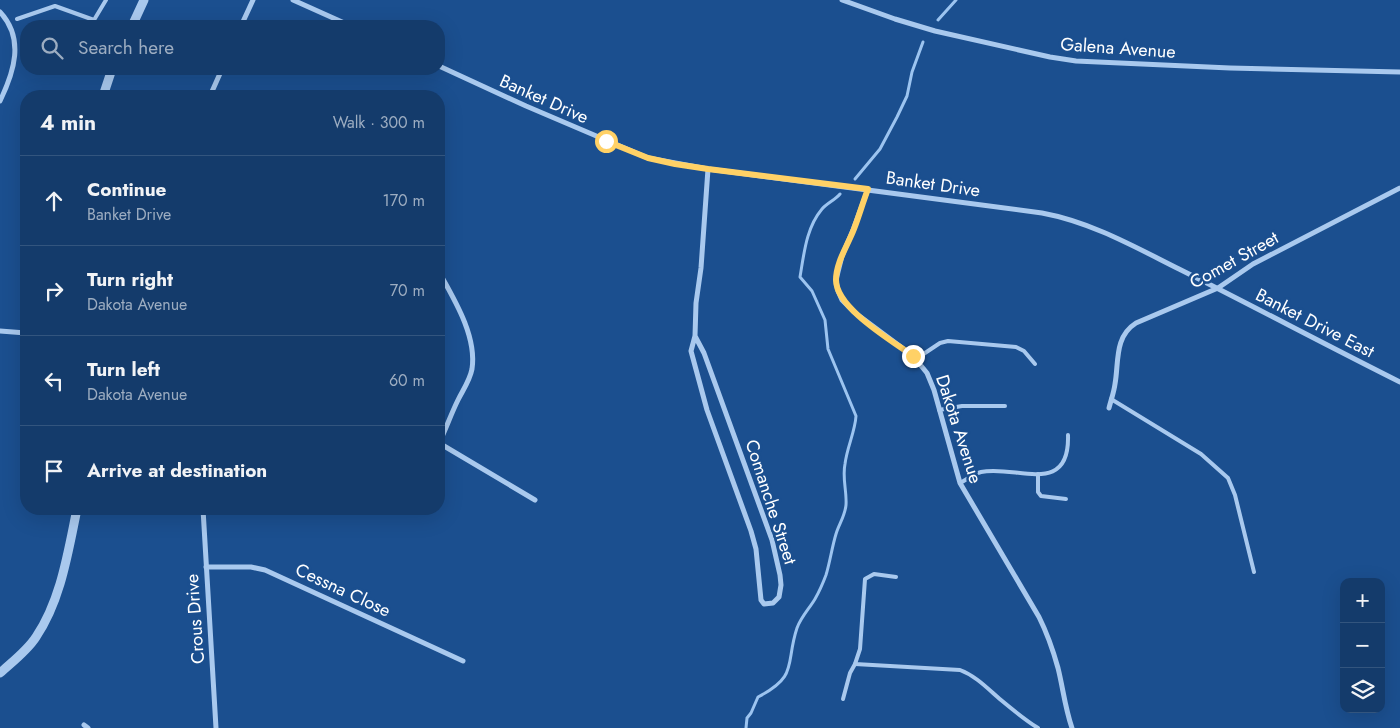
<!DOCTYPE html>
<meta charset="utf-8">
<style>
body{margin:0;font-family:Jost,sans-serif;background:#1d4271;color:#f1f3f6}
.controls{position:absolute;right:15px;bottom:15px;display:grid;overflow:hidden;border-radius:10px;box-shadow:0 5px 20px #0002}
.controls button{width:45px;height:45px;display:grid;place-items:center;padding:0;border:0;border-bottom:1px solid #33557e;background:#143b6b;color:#f1f3f6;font:25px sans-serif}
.stop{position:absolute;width:15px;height:15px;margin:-11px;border:4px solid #ffd166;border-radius:50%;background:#fff}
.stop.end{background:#ffd166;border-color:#fff;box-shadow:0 1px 5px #0008}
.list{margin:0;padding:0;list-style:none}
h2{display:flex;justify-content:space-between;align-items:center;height:65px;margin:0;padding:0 20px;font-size:21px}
h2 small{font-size:16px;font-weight:400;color:#9dadc1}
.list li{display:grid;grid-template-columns:32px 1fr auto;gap:15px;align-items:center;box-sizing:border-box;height:90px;padding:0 20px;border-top:1px solid #33557e}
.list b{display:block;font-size:19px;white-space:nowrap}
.list p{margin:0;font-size:16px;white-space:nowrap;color:#9dadc1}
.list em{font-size:16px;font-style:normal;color:#9dadc1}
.icon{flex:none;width:28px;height:28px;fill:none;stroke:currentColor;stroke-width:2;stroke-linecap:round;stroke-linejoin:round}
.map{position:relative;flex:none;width:1400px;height:728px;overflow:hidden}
.search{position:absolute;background:#143b6b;box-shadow:0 5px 20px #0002;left:20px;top:20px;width:425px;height:55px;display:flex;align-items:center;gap:12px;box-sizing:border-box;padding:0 18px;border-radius:20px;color:#9dadc1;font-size:19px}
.panel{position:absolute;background:#143b6b;box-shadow:0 5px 20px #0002;left:20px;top:90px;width:425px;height:425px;border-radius:20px}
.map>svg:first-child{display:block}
</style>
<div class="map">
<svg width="1400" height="728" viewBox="0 0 1400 728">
<rect width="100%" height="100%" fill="#1b4f8f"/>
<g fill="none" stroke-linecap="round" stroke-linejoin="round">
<g stroke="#9cc4f0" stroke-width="3">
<polyline points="938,20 956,0"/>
<polyline points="855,179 880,149 897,117 907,96 912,72 923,42"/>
<path d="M746,728L747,718L751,713L758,697C799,676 785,664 797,628C801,617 809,609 815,599C819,592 823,583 826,575C830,562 832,547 836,534C839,524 845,516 846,505C847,491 842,478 845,464C847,447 855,432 856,416L828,349L825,320L812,291L800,277C804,254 806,228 822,209C827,203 835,200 840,194"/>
</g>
<g stroke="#a9c9ee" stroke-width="4">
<polyline points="17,19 55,6 94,20 106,0"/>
<polyline points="916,359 940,343 948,341 1016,347 1024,351 1035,364"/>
<polyline points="1111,399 1201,454 1228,478 1235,495 1254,572"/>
<polyline points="939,410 962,406 1005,406"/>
<polyline points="1038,474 1038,492 1041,496 1066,499"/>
<path d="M960,483C966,480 973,474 981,472C1015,464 1070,498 1068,435"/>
<path d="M896,577L874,574L865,579L860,649L855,664L960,670C976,676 988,689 1001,700C1013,710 1025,720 1038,728"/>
<polyline points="843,699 850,673 855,664"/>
</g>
<g stroke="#a9c9ee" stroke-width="5">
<polyline points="293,0 351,26"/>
<polyline points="842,0 895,19 935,31 1050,57 1076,61 1230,68 1400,72"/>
<path d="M0,12C25,39 14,72 0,101"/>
<polyline points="241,26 253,0"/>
<path d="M439,66L526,106L648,158L708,169L1042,213C1091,222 1135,247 1179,269C1253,306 1326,345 1400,382"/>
<polyline points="210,96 222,69"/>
<path d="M868,189L853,230L842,256L836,280L838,291L842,300L854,312L913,356L927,373L934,390L960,483L1039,617C1047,633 1053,650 1058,668C1063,688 1065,708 1072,728"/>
<path d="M439,272C454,299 477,336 472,369C470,380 463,390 458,400C451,414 446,429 439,443"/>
<polyline points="0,331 26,333"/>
<polyline points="695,336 704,353 772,540 780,575 781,585 779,597 773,603 764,604 761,600 756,549 751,531 707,410 691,351 695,336 696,303 701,268 708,169"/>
<path d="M1109,408C1111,400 1114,392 1115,384C1119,362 1114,337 1136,323L1218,288L1253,264L1400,188"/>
<polyline points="439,443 535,500"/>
<polyline points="203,509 216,728"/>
<polyline points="206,567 251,567 265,570 463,661"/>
<polyline points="84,725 88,728"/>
</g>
<g stroke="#a9c9ee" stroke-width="9">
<polyline points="132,26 144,0"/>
<polyline points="103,96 112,69"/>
<path d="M0,673C12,662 27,651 36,637C61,600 68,552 77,509"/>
</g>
</g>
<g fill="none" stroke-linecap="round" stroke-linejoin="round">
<path stroke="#ffd166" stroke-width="6" d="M606,141L648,158L675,164L708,169L868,189C863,202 859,216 854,229C848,245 836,262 836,280C836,308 891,340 913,356"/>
</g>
<g text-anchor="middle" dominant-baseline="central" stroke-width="5" stroke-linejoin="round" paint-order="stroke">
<g font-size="18" fill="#fff" stroke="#1b4f8f">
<text transform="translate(1118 48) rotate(4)">Galena Avenue</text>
<text transform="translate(544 99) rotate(24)">Banket Drive</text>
<text transform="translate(933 184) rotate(8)">Banket Drive</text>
<text transform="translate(1234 260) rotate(-29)">Comet Street</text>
<text transform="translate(1315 323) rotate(27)">Banket Drive East</text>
<text transform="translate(959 429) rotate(72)">Dakota Avenue</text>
<text transform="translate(771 502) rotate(72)">Comanche Street</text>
<text transform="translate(343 590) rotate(25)">Cessna Close</text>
<text transform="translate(195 619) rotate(-94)">Crous Drive</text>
</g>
</g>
</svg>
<div class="controls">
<button>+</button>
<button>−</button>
<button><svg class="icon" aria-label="layers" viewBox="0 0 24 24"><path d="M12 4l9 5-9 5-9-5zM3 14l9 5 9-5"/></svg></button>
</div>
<div class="stop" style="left:606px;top:141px"></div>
<div class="stop end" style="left:913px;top:356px"></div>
<div class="search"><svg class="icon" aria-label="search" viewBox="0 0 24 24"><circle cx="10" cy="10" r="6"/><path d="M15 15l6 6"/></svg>Search here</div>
<section class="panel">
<h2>4 min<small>Walk · 300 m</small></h2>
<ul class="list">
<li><svg class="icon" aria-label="ahead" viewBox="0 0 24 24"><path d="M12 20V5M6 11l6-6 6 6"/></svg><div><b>Continue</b><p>Banket Drive</p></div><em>170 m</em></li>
<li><svg class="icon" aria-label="right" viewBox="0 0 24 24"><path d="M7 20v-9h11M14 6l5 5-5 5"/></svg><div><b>Turn right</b><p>Dakota Avenue</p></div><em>70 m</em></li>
<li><svg class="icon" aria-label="left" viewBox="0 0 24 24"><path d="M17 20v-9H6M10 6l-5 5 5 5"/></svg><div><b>Turn left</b><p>Dakota Avenue</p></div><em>60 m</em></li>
<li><svg class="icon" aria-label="arrive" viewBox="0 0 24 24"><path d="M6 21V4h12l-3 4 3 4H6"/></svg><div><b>Arrive at destination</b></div></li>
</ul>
</section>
</div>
